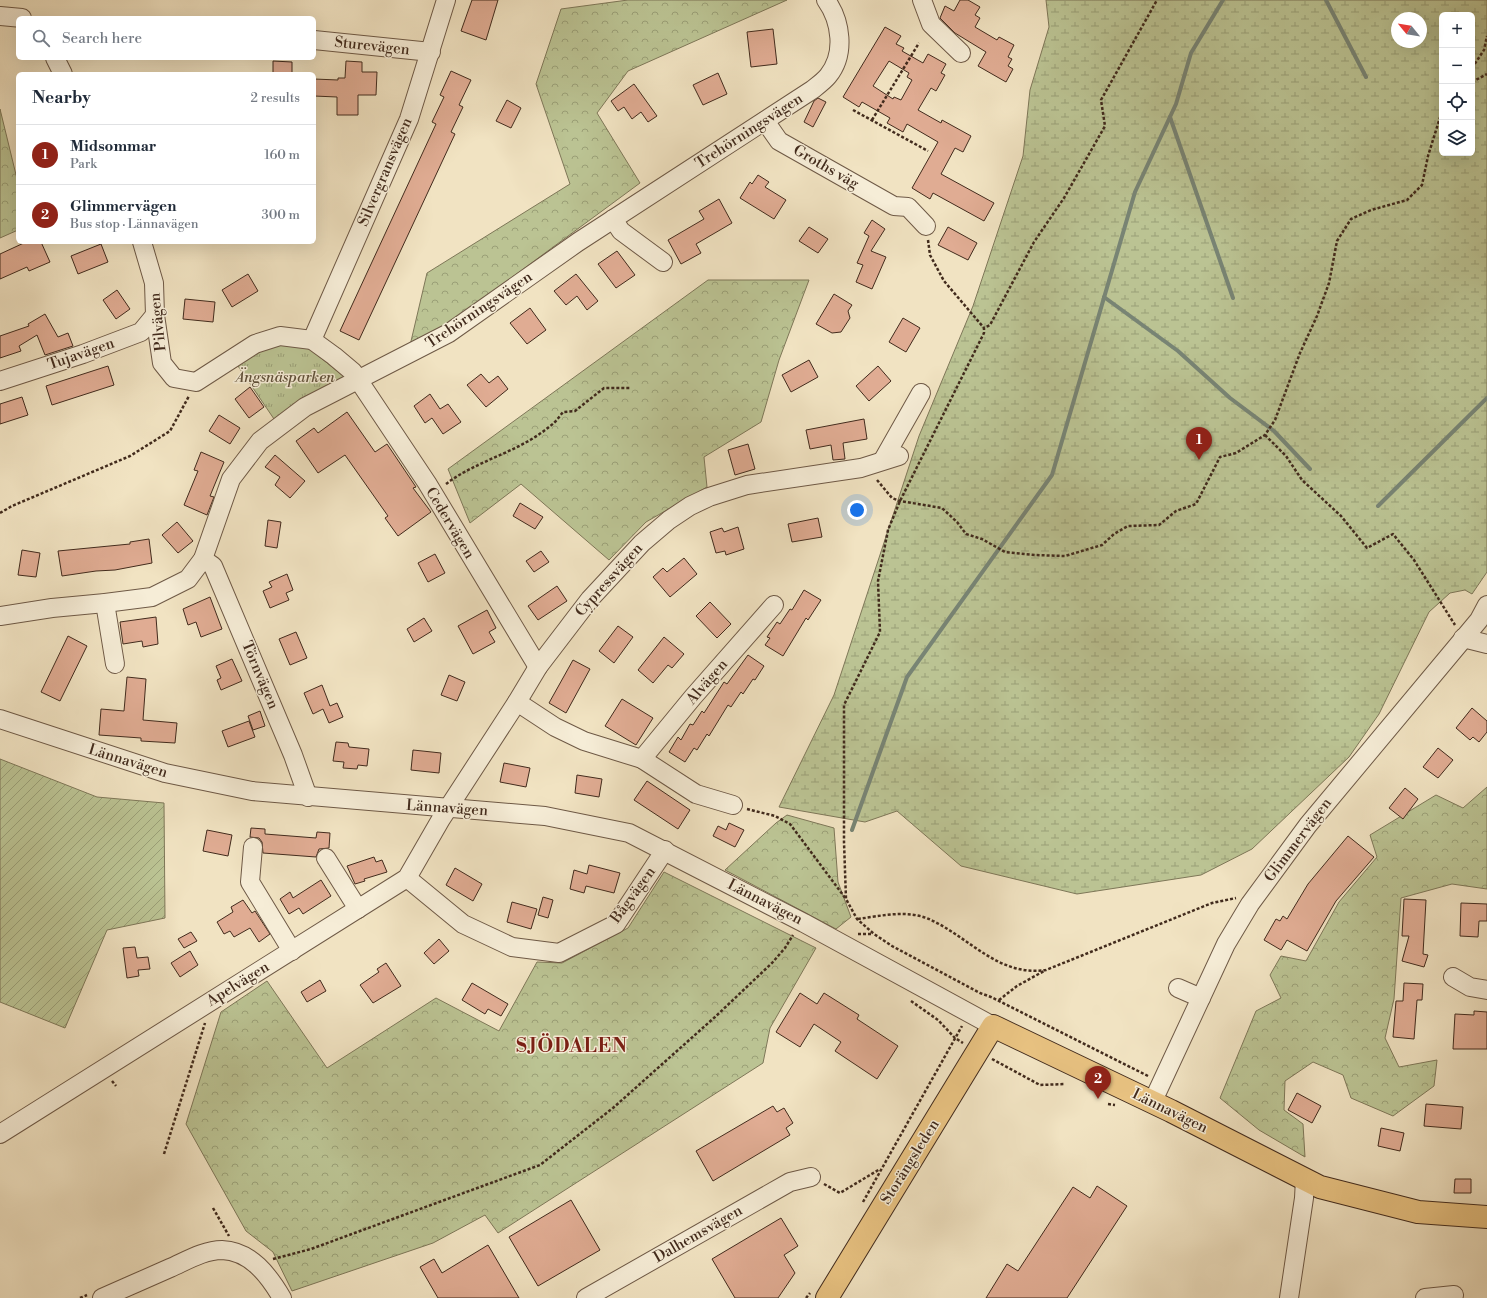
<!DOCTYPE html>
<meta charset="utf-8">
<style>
body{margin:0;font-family:"Libre Bodoni",serif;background:#f6f6f7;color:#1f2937}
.controls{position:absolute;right:12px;top:12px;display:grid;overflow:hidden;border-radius:6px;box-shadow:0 4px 16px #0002}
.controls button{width:36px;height:36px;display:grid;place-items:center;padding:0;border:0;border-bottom:1px solid #e0e1e3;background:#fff;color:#1f2937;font:20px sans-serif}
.compass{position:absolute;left:1391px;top:12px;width:36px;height:36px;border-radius:50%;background:#fff;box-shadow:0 4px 16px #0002;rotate:300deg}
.you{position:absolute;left:857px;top:510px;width:14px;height:14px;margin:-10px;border:3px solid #fff;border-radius:50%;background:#1a73e8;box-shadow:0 0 0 6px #1a73e833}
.badge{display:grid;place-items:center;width:26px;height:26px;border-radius:50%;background:#8f2418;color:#fff;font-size:13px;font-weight:700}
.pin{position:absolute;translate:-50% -33px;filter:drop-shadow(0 1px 2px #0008)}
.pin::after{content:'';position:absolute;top:21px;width:14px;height:12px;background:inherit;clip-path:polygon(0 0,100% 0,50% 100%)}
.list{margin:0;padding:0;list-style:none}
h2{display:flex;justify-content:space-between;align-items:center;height:52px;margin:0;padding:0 16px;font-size:17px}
h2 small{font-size:13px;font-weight:400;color:#747a83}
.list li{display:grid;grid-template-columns:26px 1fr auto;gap:12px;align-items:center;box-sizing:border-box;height:60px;padding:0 16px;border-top:1px solid #e0e1e3}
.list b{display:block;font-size:15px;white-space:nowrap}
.list p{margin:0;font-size:13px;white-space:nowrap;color:#747a83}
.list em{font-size:13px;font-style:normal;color:#747a83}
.icon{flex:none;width:22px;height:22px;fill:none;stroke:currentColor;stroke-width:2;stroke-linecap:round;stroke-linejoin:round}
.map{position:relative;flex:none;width:1487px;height:1298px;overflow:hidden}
.search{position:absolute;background:#fff;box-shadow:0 4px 16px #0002;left:16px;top:16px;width:300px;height:44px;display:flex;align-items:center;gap:10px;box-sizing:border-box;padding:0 14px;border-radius:6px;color:#747a83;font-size:15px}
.panel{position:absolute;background:#fff;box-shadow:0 4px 16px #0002;left:16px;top:72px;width:300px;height:172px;border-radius:6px}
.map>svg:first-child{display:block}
</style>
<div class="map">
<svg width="1487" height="1298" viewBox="0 0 1487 1298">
<defs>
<pattern id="grass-tufts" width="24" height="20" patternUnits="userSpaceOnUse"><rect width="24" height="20" fill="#bbc393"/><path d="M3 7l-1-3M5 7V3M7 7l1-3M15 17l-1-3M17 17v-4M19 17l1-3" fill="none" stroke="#9a9f77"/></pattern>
<pattern id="forest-crowns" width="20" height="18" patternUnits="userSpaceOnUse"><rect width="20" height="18" fill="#bbc393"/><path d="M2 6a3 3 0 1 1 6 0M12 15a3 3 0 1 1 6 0" fill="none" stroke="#9a9f77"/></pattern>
<pattern id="wetland-marsh" width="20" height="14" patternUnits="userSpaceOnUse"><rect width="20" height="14" fill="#bbc393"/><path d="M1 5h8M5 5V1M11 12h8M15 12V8" fill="none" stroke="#9a9f77"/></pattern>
<pattern id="garden-furrows" width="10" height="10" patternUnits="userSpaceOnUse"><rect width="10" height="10" fill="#bbc393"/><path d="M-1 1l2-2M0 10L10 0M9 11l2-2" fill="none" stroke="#9a9f77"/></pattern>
</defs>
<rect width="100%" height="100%" fill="#f1e3c2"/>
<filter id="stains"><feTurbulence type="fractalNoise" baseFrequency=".005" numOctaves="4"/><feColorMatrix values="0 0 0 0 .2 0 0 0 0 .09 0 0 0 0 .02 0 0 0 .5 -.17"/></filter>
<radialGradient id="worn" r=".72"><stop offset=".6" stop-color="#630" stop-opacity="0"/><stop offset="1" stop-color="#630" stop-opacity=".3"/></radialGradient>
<polygon fill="url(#grass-tufts)" stroke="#7e7758" points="268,344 306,346 347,379 274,419 236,363"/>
<g fill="url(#forest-crowns)" stroke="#7e7758">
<polygon points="628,0 787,0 628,71 597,113 640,183 408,354 427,273 570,184 536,84 561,9"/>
<polygon points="0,109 18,183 18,230 0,238"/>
<polygon points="708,280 809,280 779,360 761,422 704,457 707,487 646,522 609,560 521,484 470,523 448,469"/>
<polygon points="1487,787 1487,889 1452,884 1401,898 1394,999 1385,1038 1399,1067 1437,1060 1434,1086 1393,1116 1351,1098 1343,1075 1313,1062 1285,1081 1284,1110 1303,1124 1305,1157 1259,1130 1220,1098 1256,1011 1281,998 1270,975 1281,956 1306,961 1339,902 1377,857 1370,835 1436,795 1463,808"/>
<polygon points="787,815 834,828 838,882 851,917 836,929 725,870 776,823"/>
<polygon points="664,872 816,948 770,1028 763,1063 498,1233 485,1215 433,1243 292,1291 273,1252 246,1231 186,1124 221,1012 267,981 327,1068 436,998 499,1031 537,962 562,963 628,928"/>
</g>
<path fill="url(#wetland-marsh)" stroke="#7e7758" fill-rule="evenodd" d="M1046,0H1487V572L1472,594L1465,590L1450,593L1429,612L1379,714L1349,757L1252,849L1201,875L1077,894L961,866L897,811L865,822L779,807L834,695L919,436L973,306L1023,156L1030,90L1049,27ZM1442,15H1472V153H1442ZM1397,18H1421V42H1397Z"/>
<polygon fill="url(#garden-furrows)" stroke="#7e7758" points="0,759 97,797 164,803 165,918 107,930 65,1028 0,1002"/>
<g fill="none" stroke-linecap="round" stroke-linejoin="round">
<g stroke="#788474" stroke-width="4">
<polyline points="1326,0 1366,77"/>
<polyline points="1170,117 1233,298"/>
<polyline points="1104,297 1178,351 1230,398 1274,431 1310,469"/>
<polyline points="1378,506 1487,398"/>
<polyline points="852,830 907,677 1052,475 1135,192 1176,104 1191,53 1223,0"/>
</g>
</g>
<g fill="#e0ac93" stroke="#422b1d" fill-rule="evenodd">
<polygon points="472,0 498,0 486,40 461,31"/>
<polygon points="960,0 968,0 980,7 975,15 980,18 975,27 997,40 999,37 1014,45 1008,57 1012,59 1008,66 1013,69 1006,82 978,66 986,52 955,33 940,18 945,6 954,11"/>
<path d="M885,27L901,36L896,44L904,48L902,51L923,63L928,54L946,64L941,73L945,75L936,91L931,88L918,110L941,123L942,120L971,136L963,152L955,148L941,174L994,203L984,221L933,193L930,199L912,188L938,142L907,124L903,132L887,123L890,118L862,102L859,107L843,97ZM889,61L909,73L907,77L912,80L901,100L894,97L893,99L873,86Z"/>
<polygon points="773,29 777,64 751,67 747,32"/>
<polygon points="273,61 292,62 292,74 273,74"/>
<polygon points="346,61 362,62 362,72 377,72 376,95 358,95 358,115 337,115 337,97 314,96 314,79 338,80 338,78 345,78"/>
<polygon points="451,71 471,80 459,105 463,107 451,132 455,134 359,340 340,331 436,124 432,122 444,97 440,95"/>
<polygon points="718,73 727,94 703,105 693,85"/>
<polygon points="634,84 657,116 648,122 641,112 632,119 624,107 618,111 611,101"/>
<polygon points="818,98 826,102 813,127 804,122 814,101"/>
<polygon points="507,100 521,108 511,128 496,121"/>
<polygon points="758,175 769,182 765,187 786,200 774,219 740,198 750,182 752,184"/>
<polygon points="719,199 732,223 696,244 701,253 681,264 668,240 704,219 699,211"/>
<polygon points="872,220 885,229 871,251 886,257 872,289 856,282 863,265 857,263 869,236 864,233"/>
<polygon points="809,227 828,239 818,253 799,241"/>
<polygon points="948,227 977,243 968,260 938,245"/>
<polygon points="26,242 41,242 50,262 29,271 27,267 0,279 0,254"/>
<polygon points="101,244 108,262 78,274 71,256"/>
<polygon points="617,251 635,275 616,288 598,264"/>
<polygon points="248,274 258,291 232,307 222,290"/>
<polygon points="576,274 598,301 587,310 577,296 566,305 554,291"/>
<polygon points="117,290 130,309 116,319 103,300"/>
<polygon points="834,294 852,305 848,311 850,318 841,332 832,333 816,324"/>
<polygon points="185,299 215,302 213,322 183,319"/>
<polygon points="530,308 546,330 527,344 510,323"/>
<polygon points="45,314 58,337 68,333 73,346 45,355 37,335 19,346 21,351 0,358 0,336 29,326 28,324"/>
<polygon points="903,318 920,328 906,352 889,342"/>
<polygon points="809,360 818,377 791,392 782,375"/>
<polygon points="108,366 114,385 52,405 46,386"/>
<polygon points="878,366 891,381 869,401 856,386"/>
<polygon points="481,374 489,383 498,376 508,389 486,407 467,385"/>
<polygon points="250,387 264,407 249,418 235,399"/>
<polygon points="430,394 440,409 448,404 461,422 443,434 432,418 425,423 414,406"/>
<polygon points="22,397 28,415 0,424 0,404"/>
<polygon points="347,412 375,452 387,444 416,487 413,488 431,512 398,536 385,518 388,516 345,455 318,473 296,441 314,428 318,433"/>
<polygon points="219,415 240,428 230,444 209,431"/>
<polygon points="864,419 867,439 843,443 845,459 833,460 831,445 810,449 806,430"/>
<polygon points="748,444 755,469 735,475 728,450"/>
<polygon points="201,452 224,462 210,496 214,497 207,515 184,505 198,471 194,470"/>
<polygon points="275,455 305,481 290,498 275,485 280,477 265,467"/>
<polygon points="520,503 543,517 535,529 513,516"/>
<polygon points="818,518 822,537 792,542 788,524"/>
<polygon points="268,520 281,522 277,548 265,546"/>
<polygon points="177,522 193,541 178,553 162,535"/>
<polygon points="738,527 744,549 726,555 725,551 716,553 710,532 722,528 724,532"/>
<polygon points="149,539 152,563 115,570 96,571 62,576 58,551 130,544 130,542"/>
<polygon points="22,550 40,553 36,577 18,575"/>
<polygon points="541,551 549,562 534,572 526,561"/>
<polygon points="435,554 445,573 428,582 418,563"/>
<polygon points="684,558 697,574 670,597 653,577 663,568 667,572"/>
<polygon points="287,574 293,590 286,593 289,600 270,608 263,591 272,587 269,582"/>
<polygon points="557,586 567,601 538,620 528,606"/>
<polygon points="804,590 821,600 808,620 806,618 783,656 765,645 770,638 767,637 777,622 780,624 790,609 792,610"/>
<polygon points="210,597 222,629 201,637 196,622 188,625 183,609"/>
<polygon points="710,602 731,624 717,638 696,616"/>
<polygon points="487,610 496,628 489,632 495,642 473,654 458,626"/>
<polygon points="156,617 158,644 143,647 142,641 123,644 120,622"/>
<polygon points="424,618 432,631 414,642 407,629"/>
<polygon points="618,626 633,637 614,663 599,651"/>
<polygon points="296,632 307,658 290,665 279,639"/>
<polygon points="68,636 87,646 60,701 41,692"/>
<polygon points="664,637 684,654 672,668 668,665 653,683 638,670"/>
<polygon points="748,655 764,666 755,680 753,679 743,694 741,692 731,707 728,705 709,736 707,734 697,750 694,748 685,762 669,752 678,737 681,740 690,724 693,725 702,711 704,713 724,682 727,684"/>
<polygon points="232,659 242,681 221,690 217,680 221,678 216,666"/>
<polygon points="573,660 590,669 566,713 549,703"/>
<polygon points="449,675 465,682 457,701 441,695"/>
<polygon points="127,677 146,679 143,720 177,723 175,743 141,741 141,738 99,735 101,709 124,711"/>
<polygon points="322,685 330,706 337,703 343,717 329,723 323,709 313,714 304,693"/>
<polygon points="622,699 653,718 636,745 605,726"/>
<polygon points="1472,708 1487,721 1487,732 1479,742 1473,737 1470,740 1456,728"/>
<polygon points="260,711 265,726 253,730 248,716"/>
<polygon points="249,721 255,737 228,747 222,731"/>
<polygon points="336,742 348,743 349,747 369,749 367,766 358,765 357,769 343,768 344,762 333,761"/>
<polygon points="1438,748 1453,760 1438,778 1423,767"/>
<polygon points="413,750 441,753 439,773 411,770"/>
<polygon points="504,763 530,768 526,787 500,782"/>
<polygon points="577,775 602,779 599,797 575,793"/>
<polygon points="647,781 690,810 678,829 634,800"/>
<polygon points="1405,788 1418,799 1403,819 1389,808"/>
<polygon points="729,823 744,830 735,847 713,836 718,826 726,830"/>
<polygon points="251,828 265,829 265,834 316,838 317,832 330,833 329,848 319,849 316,857 263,853 262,842 259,838 250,837"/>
<polygon points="207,830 232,835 228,856 203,851"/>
<polygon points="1348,836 1374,857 1336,901 1307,951 1287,940 1281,950 1264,940 1276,919 1280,921 1283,916 1287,919 1308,884"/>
<polygon points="374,857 376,862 382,860 387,872 364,879 365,881 355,884 347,866"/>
<polygon points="589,865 620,873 614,893 586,886 584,893 570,889 574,870 587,874"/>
<polygon points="455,868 482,884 473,901 446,885"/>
<polygon points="321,880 331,896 303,914 299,908 289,914 280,899 290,892 293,898"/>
<polygon points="543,897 553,900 548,918 538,915"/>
<polygon points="1404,899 1426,900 1423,954 1428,955 1424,967 1402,961 1409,936 1402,936"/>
<polygon points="243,900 252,913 255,911 270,934 259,942 250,928 234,937 230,931 224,934 217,922 233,912 231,907"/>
<polygon points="512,902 537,909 531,929 507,922"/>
<polygon points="1461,903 1487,904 1487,921 1479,921 1478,937 1460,936"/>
<polygon points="191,932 197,941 184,948 178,939"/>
<polygon points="439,939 449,951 434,964 424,953"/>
<polygon points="135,947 137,958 148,957 150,969 138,970 139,976 127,978 123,948"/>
<polygon points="190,951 198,965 180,977 171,963"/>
<polygon points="386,963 401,986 373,1003 360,985 379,972 377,969"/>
<polygon points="320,980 326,991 307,1002 301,992"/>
<polygon points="472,983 508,1004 501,1016 488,1009 485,1014 462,1000"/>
<polygon points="1404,983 1423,984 1422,1000 1417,1000 1414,1039 1393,1037 1396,1001 1403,1001"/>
<polygon points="800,993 817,1004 824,993 859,1015 857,1019 898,1046 877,1079 835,1051 841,1042 814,1024 800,1047 776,1032"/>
<polygon points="1474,1011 1487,1012 1487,1049 1453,1049 1455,1014 1474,1015"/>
<polygon points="1297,1093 1321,1106 1312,1123 1288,1110"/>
<polygon points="1426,1104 1463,1107 1461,1129 1424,1126"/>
<polygon points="773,1106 777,1112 784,1108 793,1123 786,1128 790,1135 713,1181 696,1151"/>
<polygon points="1381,1128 1404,1133 1400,1151 1378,1146"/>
<polygon points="1455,1179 1471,1179 1471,1193 1454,1193"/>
<polygon points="1097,1186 1127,1206 1067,1298 986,1298 1007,1264 1018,1271 1073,1187 1090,1198"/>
<polygon points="571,1200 600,1250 538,1286 509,1237"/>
<polygon points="781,1218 798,1246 784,1255 795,1273 778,1298 735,1298 712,1259"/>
<polygon points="488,1245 519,1298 438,1298 420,1267 434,1259 442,1273"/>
</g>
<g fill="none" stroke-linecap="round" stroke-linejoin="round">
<g stroke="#6e5946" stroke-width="20">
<g id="minor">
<polyline points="922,0 931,24 961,53"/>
<polyline points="0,16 22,18"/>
<polyline points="314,40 431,52"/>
<polyline points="55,58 63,74"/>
<polyline points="765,121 779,141 894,206 908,207 926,226"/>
<polyline points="613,219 621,231 663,262"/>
<polyline points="142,242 154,283 155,315 162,363 174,378 196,382 255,344 280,336 312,340 334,356 353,372 427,483 538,667"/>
<polyline points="312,340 409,119 446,0"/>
<polyline points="0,381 83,354 141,332 155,315"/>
<polyline points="883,460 921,393"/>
<polyline points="203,559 213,566 293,755 308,797"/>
<polyline points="105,603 115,664"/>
<path d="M0,616L52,608L105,603L152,597L188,579L203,559L231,479L260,441L305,407L449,333L578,242L812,90C817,86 824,81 828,76C846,54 841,21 826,0"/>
<polyline points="1463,638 1487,644"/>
<polyline points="517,702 555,727 584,741 642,759 696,794 733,805"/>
<polyline points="0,719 165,773 252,791 545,816 629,833 804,923 993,1026"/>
<polyline points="642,759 693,697 774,605"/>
<polyline points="253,847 250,882 292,951"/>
<polyline points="326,858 358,909"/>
<polyline points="407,878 463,924 512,947 559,953 616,924 665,850"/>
<polyline points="1453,977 1470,987 1487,990"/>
<polyline points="1178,988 1201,998"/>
<polyline points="1152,1103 1226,944 1250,904 1308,825 1479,620 1487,605"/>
<polyline points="0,1134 407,878 441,819 517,702 538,667 590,599 642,543 669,520 690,506 709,497 747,485 861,468 899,456"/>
<path d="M102,1298C125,1288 147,1278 170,1268C186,1261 204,1250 222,1250C251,1251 269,1276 282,1298"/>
<polyline points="586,1298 790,1182 811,1177"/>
<polyline points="1289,1298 1304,1198 1305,1179"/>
<polyline points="1425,1298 1454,1295"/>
</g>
</g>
<g stroke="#422b1d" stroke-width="24">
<polyline id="major" points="827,1298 993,1026 1171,1111 1320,1187 1418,1212 1487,1217"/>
</g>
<g stroke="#422b1d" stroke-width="2.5" stroke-dasharray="3 2" stroke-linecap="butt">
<polyline points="1472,68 1484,50 1487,36"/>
<polyline points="1472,82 1487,74"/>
<polyline points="853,110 928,151"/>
<polyline points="872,120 919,43"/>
<polyline points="928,240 930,255 944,281 984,328"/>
<polyline points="1265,435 1286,456 1302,480 1341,516 1367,548 1393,534 1414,560 1455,625"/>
<polyline points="877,480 892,498 900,501 942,508 957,522 966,534 982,539 1005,552 1035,555 1065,556 1102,545 1114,534 1128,526 1159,525 1176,511 1196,504 1220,457 1236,453 1265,435 1275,420 1300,353 1317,316 1329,283 1337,241 1351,219 1371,210 1407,200 1422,185 1428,156 1442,111"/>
<path d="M446,484C477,460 520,452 550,426C555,423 559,417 563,412L575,411L604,388H631"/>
<polyline points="0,513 12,506 130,456 170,431 189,396"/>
<polyline points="747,809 775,816 790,824 846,899"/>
<path d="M858,919C880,916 909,909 931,920C970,938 999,977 1046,970L1212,903L1236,898"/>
<polyline points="858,934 873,934"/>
<polyline points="999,1000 1017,986 1044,971"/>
<polyline points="911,1001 938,1020 955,1038 963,1043"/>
<polyline points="992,1059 1040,1085 1065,1084"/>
<polyline points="1148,1076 991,997 980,993 892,946 874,934 857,919 846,899 844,842 844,705 880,632 878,581 888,530 900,501 984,333 984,328 990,325 1034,242 1064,198 1105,126 1101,100 1157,0"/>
<polyline points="112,1081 116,1086"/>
<polyline points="1108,1104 1115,1105"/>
<polyline points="164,1154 205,1023"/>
<polyline points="824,1184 840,1193 880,1169"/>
<polyline points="863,1202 962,1026"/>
<polyline points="213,1208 229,1236"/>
<polyline points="273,1259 311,1249 540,1165 613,1108 715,1017 772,963 785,948 793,935"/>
<polyline points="80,1298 87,1295"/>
<polyline points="806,1298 810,1293"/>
</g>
<use href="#minor" stroke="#f6edd7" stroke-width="18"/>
<use href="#major" stroke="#e8c281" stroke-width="22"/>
</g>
<g text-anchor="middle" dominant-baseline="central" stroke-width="3" stroke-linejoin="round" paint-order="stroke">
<g font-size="15" fill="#422b1d" stroke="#f6edd7">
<text transform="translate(372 46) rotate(6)">Sturevägen</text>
<text transform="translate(749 131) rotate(-33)">Trehörningsvägen</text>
<text transform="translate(826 167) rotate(30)">Groths väg</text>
<text transform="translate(385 172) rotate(-67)">Silvergransvägen</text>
<text transform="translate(479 310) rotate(-34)">Trehörningsvägen</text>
<text transform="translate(158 322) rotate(-96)">Pilvägen</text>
<text transform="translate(81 354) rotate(-19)">Tujavägen</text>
<text transform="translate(450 523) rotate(59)">Cedervägen</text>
<text transform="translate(609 580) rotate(-48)">Cypressvägen</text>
<text transform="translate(260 675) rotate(67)">Törnvägen</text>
<text transform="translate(707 682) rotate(-49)">Alvägen</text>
<text transform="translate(128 761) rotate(17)">Lännavägen</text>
<text transform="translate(447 808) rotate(4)">Lännavägen</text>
<text transform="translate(1298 840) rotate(-53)">Glimmervägen</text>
<text transform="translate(633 895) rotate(-54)">Bågvägen</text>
<text transform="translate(765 902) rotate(27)">Lännavägen</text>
<text transform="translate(238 984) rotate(-32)">Apelvägen</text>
<text transform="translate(1170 1111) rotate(26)">Lännavägen</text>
<text transform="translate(910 1162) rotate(-58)">Storängsleden</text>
<text transform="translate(698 1234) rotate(-30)">Dalhemsvägen</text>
</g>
<g font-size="15" font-style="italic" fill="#60513a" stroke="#f6edd7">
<text x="285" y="377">Ängsnäsparken</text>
</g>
<g font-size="19" font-weight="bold" letter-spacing="1" fill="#7a1f14" stroke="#f6edd7">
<text x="572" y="1046">SJÖDALEN</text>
</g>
</g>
<rect width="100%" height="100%" filter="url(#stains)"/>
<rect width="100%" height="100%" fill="url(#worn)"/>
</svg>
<div class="controls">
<button>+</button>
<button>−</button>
<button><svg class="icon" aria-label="locate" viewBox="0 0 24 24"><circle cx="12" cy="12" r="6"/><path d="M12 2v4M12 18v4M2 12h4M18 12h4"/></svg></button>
<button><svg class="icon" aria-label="layers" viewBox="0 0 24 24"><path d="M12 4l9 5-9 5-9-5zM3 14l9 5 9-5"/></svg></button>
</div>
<svg class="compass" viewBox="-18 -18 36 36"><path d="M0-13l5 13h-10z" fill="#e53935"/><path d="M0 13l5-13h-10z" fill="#747a83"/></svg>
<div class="you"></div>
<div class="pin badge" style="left:1199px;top:460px">1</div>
<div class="pin badge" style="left:1098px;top:1099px">2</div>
<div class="search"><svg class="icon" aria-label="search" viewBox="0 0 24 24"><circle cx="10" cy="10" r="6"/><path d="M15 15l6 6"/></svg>Search here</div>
<section class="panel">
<h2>Nearby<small>2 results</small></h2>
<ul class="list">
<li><span class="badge">1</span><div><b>Midsommar</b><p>Park</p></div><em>160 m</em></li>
<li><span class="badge">2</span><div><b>Glimmervägen</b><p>Bus stop · Lännavägen</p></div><em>300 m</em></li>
</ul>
</section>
</div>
